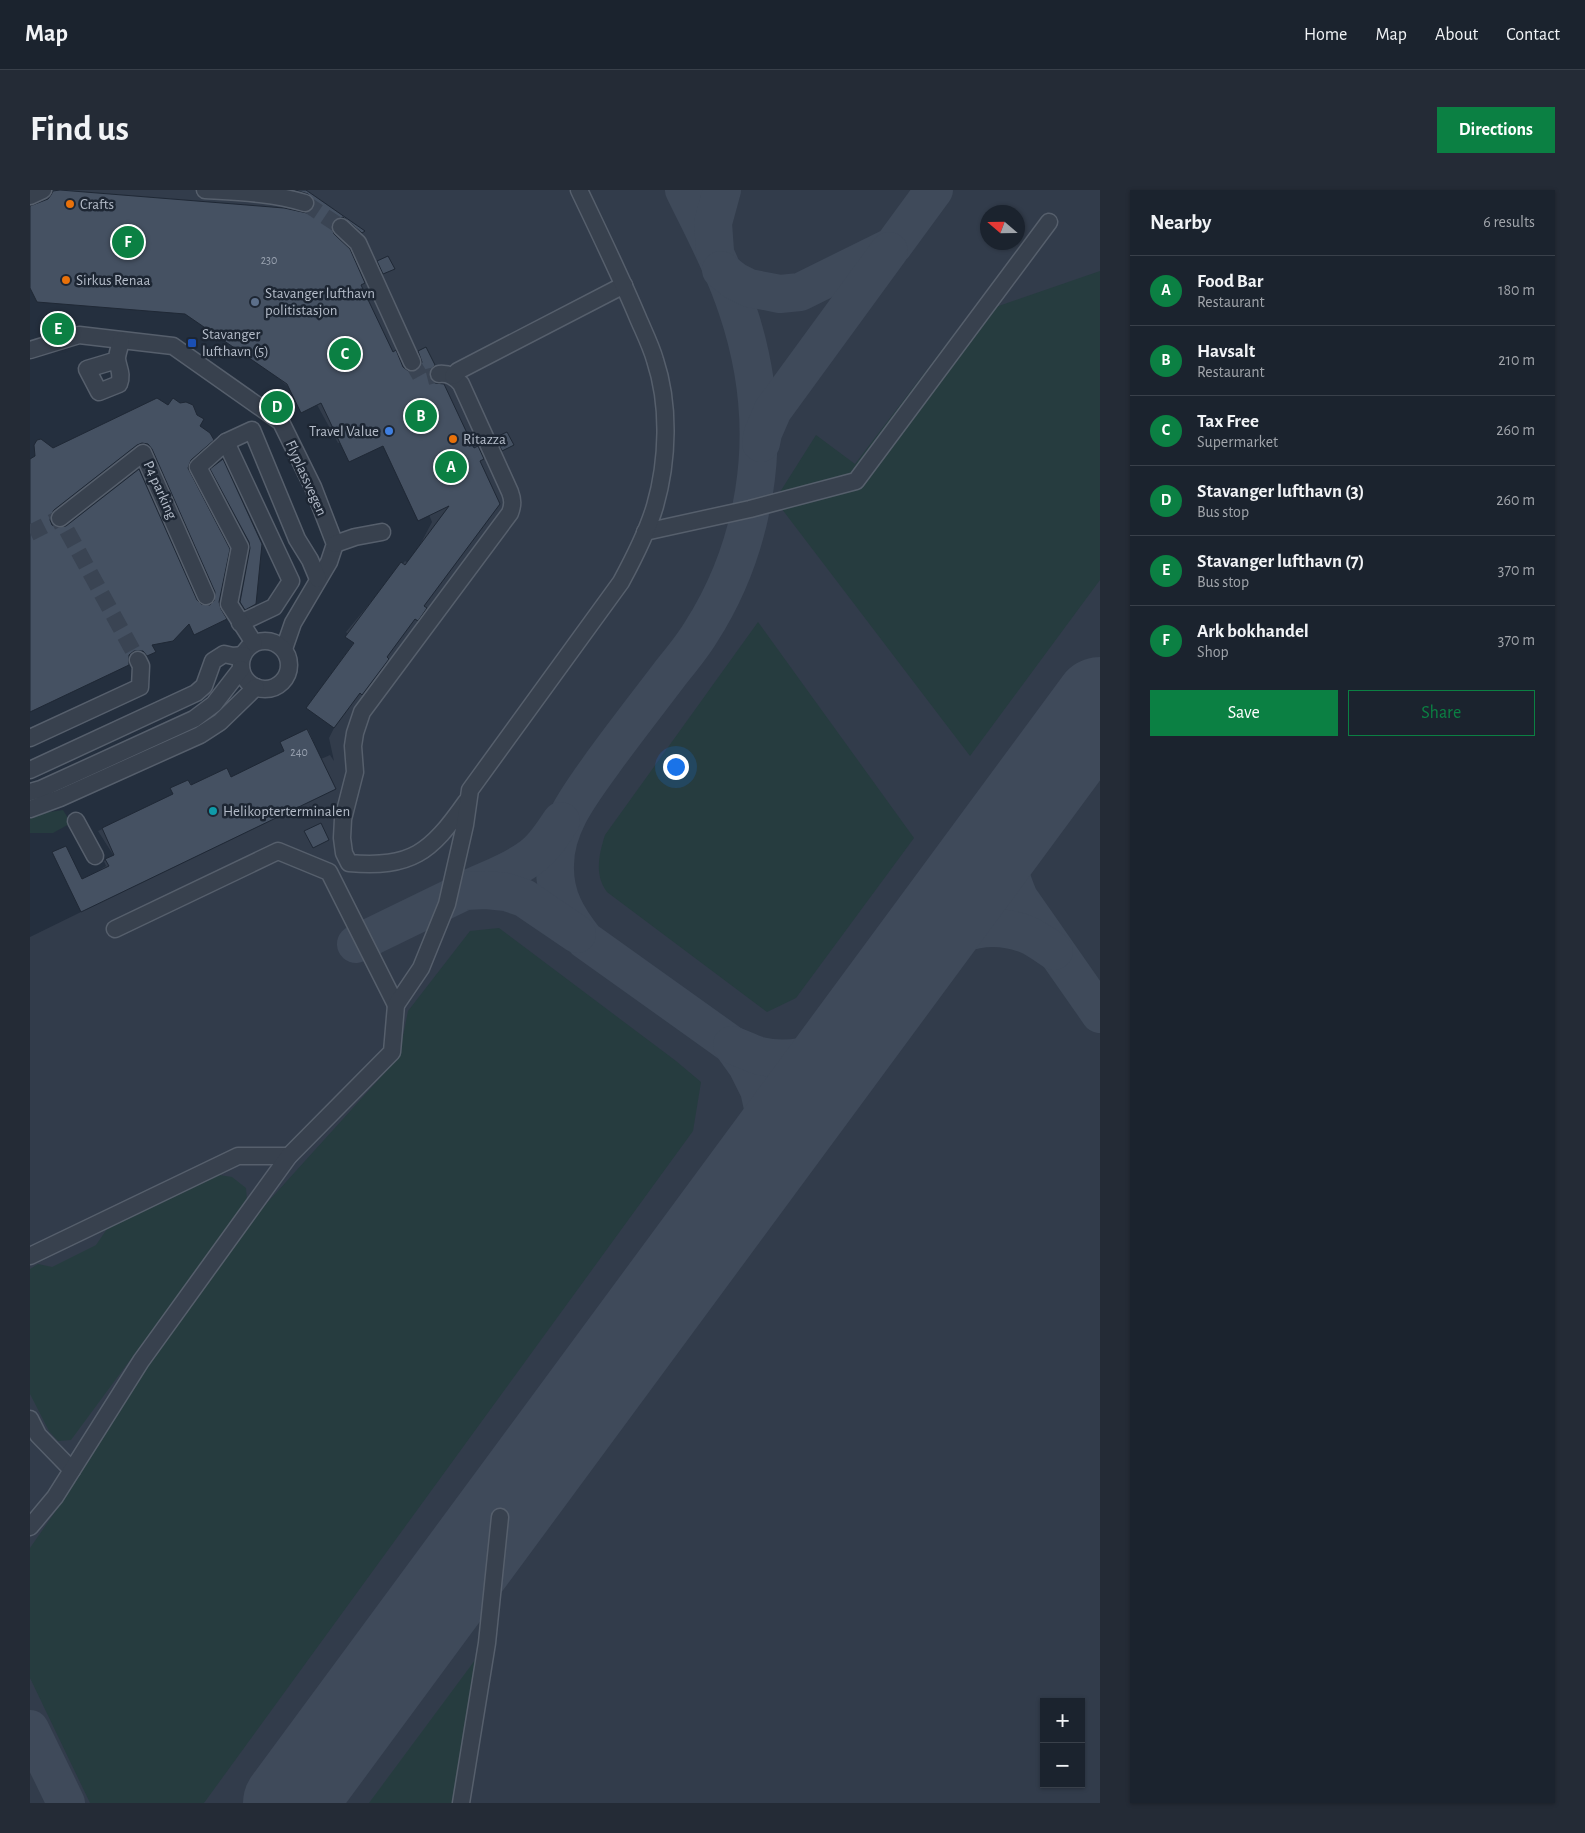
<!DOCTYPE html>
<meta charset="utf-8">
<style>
body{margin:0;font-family:"Alegreya Sans",sans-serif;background:#242b36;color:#f1f3f6}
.controls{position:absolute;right:15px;bottom:15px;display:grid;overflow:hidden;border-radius:0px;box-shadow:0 1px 4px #0004}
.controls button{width:45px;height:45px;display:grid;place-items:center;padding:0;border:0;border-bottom:1px solid #39404a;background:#1b232e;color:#f1f3f6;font:25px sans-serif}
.compass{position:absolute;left:950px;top:15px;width:45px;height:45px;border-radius:50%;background:#1b232e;box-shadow:0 1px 4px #0004;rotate:290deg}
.you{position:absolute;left:645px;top:576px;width:18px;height:18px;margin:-12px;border:4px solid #fff;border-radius:50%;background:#1a73e8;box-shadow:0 0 0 8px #1a73e833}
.badge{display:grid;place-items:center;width:32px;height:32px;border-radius:50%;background:#0b8043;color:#fff;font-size:16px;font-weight:700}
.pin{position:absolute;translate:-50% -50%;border:2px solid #fff;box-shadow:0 1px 5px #0006}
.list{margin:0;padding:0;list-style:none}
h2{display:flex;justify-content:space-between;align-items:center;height:65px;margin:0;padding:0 20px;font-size:21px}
h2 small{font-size:16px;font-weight:400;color:#a0a4aa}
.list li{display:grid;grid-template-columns:32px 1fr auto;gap:15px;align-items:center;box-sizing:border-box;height:70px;padding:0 20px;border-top:1px solid #39404a}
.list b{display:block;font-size:19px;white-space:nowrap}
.list p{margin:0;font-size:16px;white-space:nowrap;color:#a0a4aa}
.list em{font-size:16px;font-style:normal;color:#a0a4aa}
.actions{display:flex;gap:10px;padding:15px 20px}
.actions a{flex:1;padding:11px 0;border:1px solid #0b8043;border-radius:0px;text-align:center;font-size:18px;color:#0b8043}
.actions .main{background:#0b8043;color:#fff}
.map{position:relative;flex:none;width:1070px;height:1613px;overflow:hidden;border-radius:0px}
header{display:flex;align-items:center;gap:30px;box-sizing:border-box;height:70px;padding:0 25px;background:#1b232e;border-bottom:1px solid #39404a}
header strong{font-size:24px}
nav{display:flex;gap:28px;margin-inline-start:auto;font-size:18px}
.intro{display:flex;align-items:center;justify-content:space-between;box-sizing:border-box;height:120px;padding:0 30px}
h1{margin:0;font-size:35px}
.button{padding:12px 22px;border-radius:0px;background:#0b8043;color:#fff;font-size:18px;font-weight:700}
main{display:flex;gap:30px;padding:0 30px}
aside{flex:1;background:#1b232e;border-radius:0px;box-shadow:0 1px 4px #0004}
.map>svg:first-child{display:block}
</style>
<header>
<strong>Map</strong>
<nav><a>Home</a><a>Map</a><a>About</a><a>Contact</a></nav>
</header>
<div class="intro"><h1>Find us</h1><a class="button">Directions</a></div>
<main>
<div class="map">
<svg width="1070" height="1613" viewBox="0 0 1070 1613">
<rect width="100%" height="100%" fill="#242f3e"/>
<path fill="#323c4b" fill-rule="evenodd" d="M0,0H1070V1613H0V747L51,722L63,684L76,676L74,671L84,666L68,641L144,606L149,594L160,592L163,597L198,580L202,589L255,563L273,541L278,539L291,569L300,565L304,571L299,548L305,536L278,517L324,452V450L316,442L375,371L380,374L402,332L398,322L346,241L330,250L308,253L280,202L262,200L247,187L197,152L157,121L0,64ZM958,22H988V52H958ZM1014,1512H1051V1594H1014Z"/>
<g fill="#263c3f">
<polygon points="1070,81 1070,390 940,566 745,310 786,245 825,274 937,127"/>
<path d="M728,432L884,648L766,808L737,822L577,702C564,685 569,664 575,645Z"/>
<polygon points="33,620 41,633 23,643 0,643 0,625"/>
<polygon points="469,738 646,871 671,892 663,941 174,1613 60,1613 0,1488 0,1358 34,1309 125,1164 227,1024 369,867 378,821 440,741"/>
<polygon points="189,985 202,987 216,998 217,1012 41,1250 28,1251 19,1241 0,1204 0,1079 8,1074 22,1077 66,1055 77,1039"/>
<polygon points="451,1462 427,1613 339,1613"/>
</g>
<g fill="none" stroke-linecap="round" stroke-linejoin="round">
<g stroke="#3f4a5a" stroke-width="38">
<path d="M654,0C672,37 694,78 707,118C727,177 734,240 724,302C716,351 698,400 671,442C662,457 650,471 639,485C617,514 595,542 574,571C552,602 525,635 525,675C524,706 537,727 555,750L702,855L717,876L729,900L733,918L734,934L732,947L726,969L711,999"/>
<polyline points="685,61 683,33 692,0"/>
<polyline points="691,80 705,91 719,98 750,104 770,102 863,56 904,0"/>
<polyline points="731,253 733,243 743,220 859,61"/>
<path d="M988,625C973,664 973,669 989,708L1070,824"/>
<path d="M438,699C459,689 483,681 501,667C514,658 522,644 531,631"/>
<polyline points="326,754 435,701 456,700 476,702 494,708 547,744"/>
<path d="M872,781C907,750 950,725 998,745C1007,749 1015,755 1024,761"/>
<path d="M702,855C711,858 720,863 730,866C756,872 790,867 812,850C824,841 834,829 845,818"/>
<polyline points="0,1539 36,1613"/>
</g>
<polyline stroke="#3f4a5a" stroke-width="92" points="259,1613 1070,513"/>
</g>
<g fill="#455162" stroke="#1f2835" fill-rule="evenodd">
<polygon points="30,0 254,18 277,23 282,20 285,15 284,10 278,4 265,0 276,0 335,41 332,43 313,27 304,30 301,35 304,44 320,59 335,93 331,95 363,162 366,160 373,177 377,180 382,182 387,181 390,177 392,172 388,161 396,157 405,175 400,180 400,189 405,193 414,194 444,258 448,256 454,269 450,271 470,314 394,416 397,418 388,431 385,429 357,467 359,469 332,505 330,503 304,538 276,518 324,453 315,447 371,372 375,375 419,316 388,331 353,256 319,272 291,213 271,223 257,194 155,124 7,112 0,98 0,16 18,9 21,5 23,1"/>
<polygon points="358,66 365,79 353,84 347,71"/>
<path d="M127,208L138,215L143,208L150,213L156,212L163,215L167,225L174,229L170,236L180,243L184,250L161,270L158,278L200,359L189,412L191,419L197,429L164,445L159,434L143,451L122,455L126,462L117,466L113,461H104L99,465V475L0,522V269L5,266L4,255L7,250L11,249L23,258ZM112,253L118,254L122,259L185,402L184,411L180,415L171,414L167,410L109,279L36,336L27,337L22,335L20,330L21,325L24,320L107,255Z"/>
<polygon points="477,242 484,255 472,261 466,247"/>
<polygon points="193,269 232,354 226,414 215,420 210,412 220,358 219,352 180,279"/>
<polygon points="277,539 306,599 51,722 22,662 36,656 52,689 79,676 75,669 84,665 72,638 143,604 140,598 158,590 161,595 197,578 201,587 254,561 250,552"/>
<polygon points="291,633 299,650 283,658 274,641"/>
</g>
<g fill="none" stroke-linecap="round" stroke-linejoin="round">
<g stroke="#3a4453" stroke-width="16" stroke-dasharray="16 8" stroke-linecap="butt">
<polyline points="275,13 311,37"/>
<polyline points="382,172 390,186 393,188 409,184"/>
<polyline points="0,343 30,328 108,470"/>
</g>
<g stroke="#565f6c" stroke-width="19">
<g id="minor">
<path d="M175,0C209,2 242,3 275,13"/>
<polyline points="0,6 13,0"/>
<polyline points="311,37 328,53 382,172"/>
<polyline points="0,160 49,145 143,156 251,232 283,297 305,354 299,372 263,433 254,459"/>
<path d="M87,170L57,179L69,202L89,194C93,184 88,178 87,169C87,163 90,157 91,151"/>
<path d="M409,184C419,183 425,187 431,194L480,302C483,310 483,315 480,323L332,522L325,543L323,556L325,582L313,629L312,648L314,663L319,673C382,678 400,663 436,612"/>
<polyline points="423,186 428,181 594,95"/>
<polyline points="196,252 261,391 244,417 210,433"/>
<polyline points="30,328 113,263 176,406"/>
<polyline points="615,342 720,319 826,291 1019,32"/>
<polyline points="305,354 325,347 352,342"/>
<circle cx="235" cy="475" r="24"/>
<polyline points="224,453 199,414 210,357 168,277 196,252 222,240 267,349 280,370 288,389"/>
<polyline points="0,548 110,497 111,476 108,470"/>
<polyline points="0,580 166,503 174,496 183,471 194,464 203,466 213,465"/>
<polyline points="0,602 11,599 164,529 184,514 211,479"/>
<polyline points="0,619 30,608 170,545 190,532 226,497"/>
<polyline points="46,631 65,666"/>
<polyline points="85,739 248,661 299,682 366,815"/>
<polyline points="0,1066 208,966 259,966"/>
<polyline points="0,1229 8,1245 42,1280"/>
<path d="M0,1337L25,1307L111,1171L259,966L362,862L366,815L391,778L417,714L435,635L440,600L591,392C604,368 617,343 625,316C638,271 640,215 625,170C621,156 614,142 608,128C590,85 569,42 549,0"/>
<polyline points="431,1613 457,1453 470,1327"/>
</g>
</g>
<use href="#minor" stroke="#38414e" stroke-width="16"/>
</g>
<g fill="#e8710a" stroke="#1d2633" stroke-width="2">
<circle cx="40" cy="14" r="5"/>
<circle cx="36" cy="90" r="5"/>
<circle cx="423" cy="249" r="5"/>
</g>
<circle fill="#5c6f8a" stroke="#1d2633" stroke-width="2" cx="225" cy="112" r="5"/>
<rect fill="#1a4fb4" stroke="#1d2633" stroke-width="2" x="157" y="148" width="10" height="10" rx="2.5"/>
<circle fill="#3f7fe0" stroke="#1d2633" stroke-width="2" cx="359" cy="241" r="5"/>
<circle fill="#0f9aa8" stroke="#1d2633" stroke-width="2" cx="183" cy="621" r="5"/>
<g text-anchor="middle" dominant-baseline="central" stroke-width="5" stroke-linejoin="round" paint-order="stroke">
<g font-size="12" fill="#98a1af">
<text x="239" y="70">230</text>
<text x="269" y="562">240</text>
</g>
<g font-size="15" fill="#b4bcc9" stroke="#1d2633" text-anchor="start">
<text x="50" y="14">Crafts</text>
<text x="46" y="90">Sirkus Renaa</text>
<text x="235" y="103">Stavanger lufthavn<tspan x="235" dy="17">politistasjon</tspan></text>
<text x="172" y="144">Stavanger<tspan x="172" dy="17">lufthavn (5)</tspan></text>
<text x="349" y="241" text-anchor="end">Travel Value</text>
<text x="433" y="249">Ritazza</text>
<text x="193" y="621">Helikopterterminalen</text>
</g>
<g font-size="15" fill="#b4bcc9" stroke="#1d2633">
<text transform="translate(276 288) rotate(66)">Flyplassvegen</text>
<text transform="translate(130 300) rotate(66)">P4 parking</text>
</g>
</g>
</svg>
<div class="controls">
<button>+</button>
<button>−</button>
</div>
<svg class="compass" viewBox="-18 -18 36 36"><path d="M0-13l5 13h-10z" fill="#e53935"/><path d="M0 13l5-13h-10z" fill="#a0a4aa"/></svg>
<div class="you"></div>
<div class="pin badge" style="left:421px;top:277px">A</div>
<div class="pin badge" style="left:391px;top:226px">B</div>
<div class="pin badge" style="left:315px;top:164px">C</div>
<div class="pin badge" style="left:247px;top:217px">D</div>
<div class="pin badge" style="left:28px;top:139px">E</div>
<div class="pin badge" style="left:98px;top:52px">F</div>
</div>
<aside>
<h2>Nearby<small>6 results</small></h2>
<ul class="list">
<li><span class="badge">A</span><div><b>Food Bar</b><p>Restaurant</p></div><em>180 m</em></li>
<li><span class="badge">B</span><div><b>Havsalt</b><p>Restaurant</p></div><em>210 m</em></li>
<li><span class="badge">C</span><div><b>Tax Free</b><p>Supermarket</p></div><em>260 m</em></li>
<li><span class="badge">D</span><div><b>Stavanger lufthavn (3)</b><p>Bus stop</p></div><em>260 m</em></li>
<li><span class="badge">E</span><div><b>Stavanger lufthavn (7)</b><p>Bus stop</p></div><em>370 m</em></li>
<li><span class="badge">F</span><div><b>Ark bokhandel</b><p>Shop</p></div><em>370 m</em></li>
</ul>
<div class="actions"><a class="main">Save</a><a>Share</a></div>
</aside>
</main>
